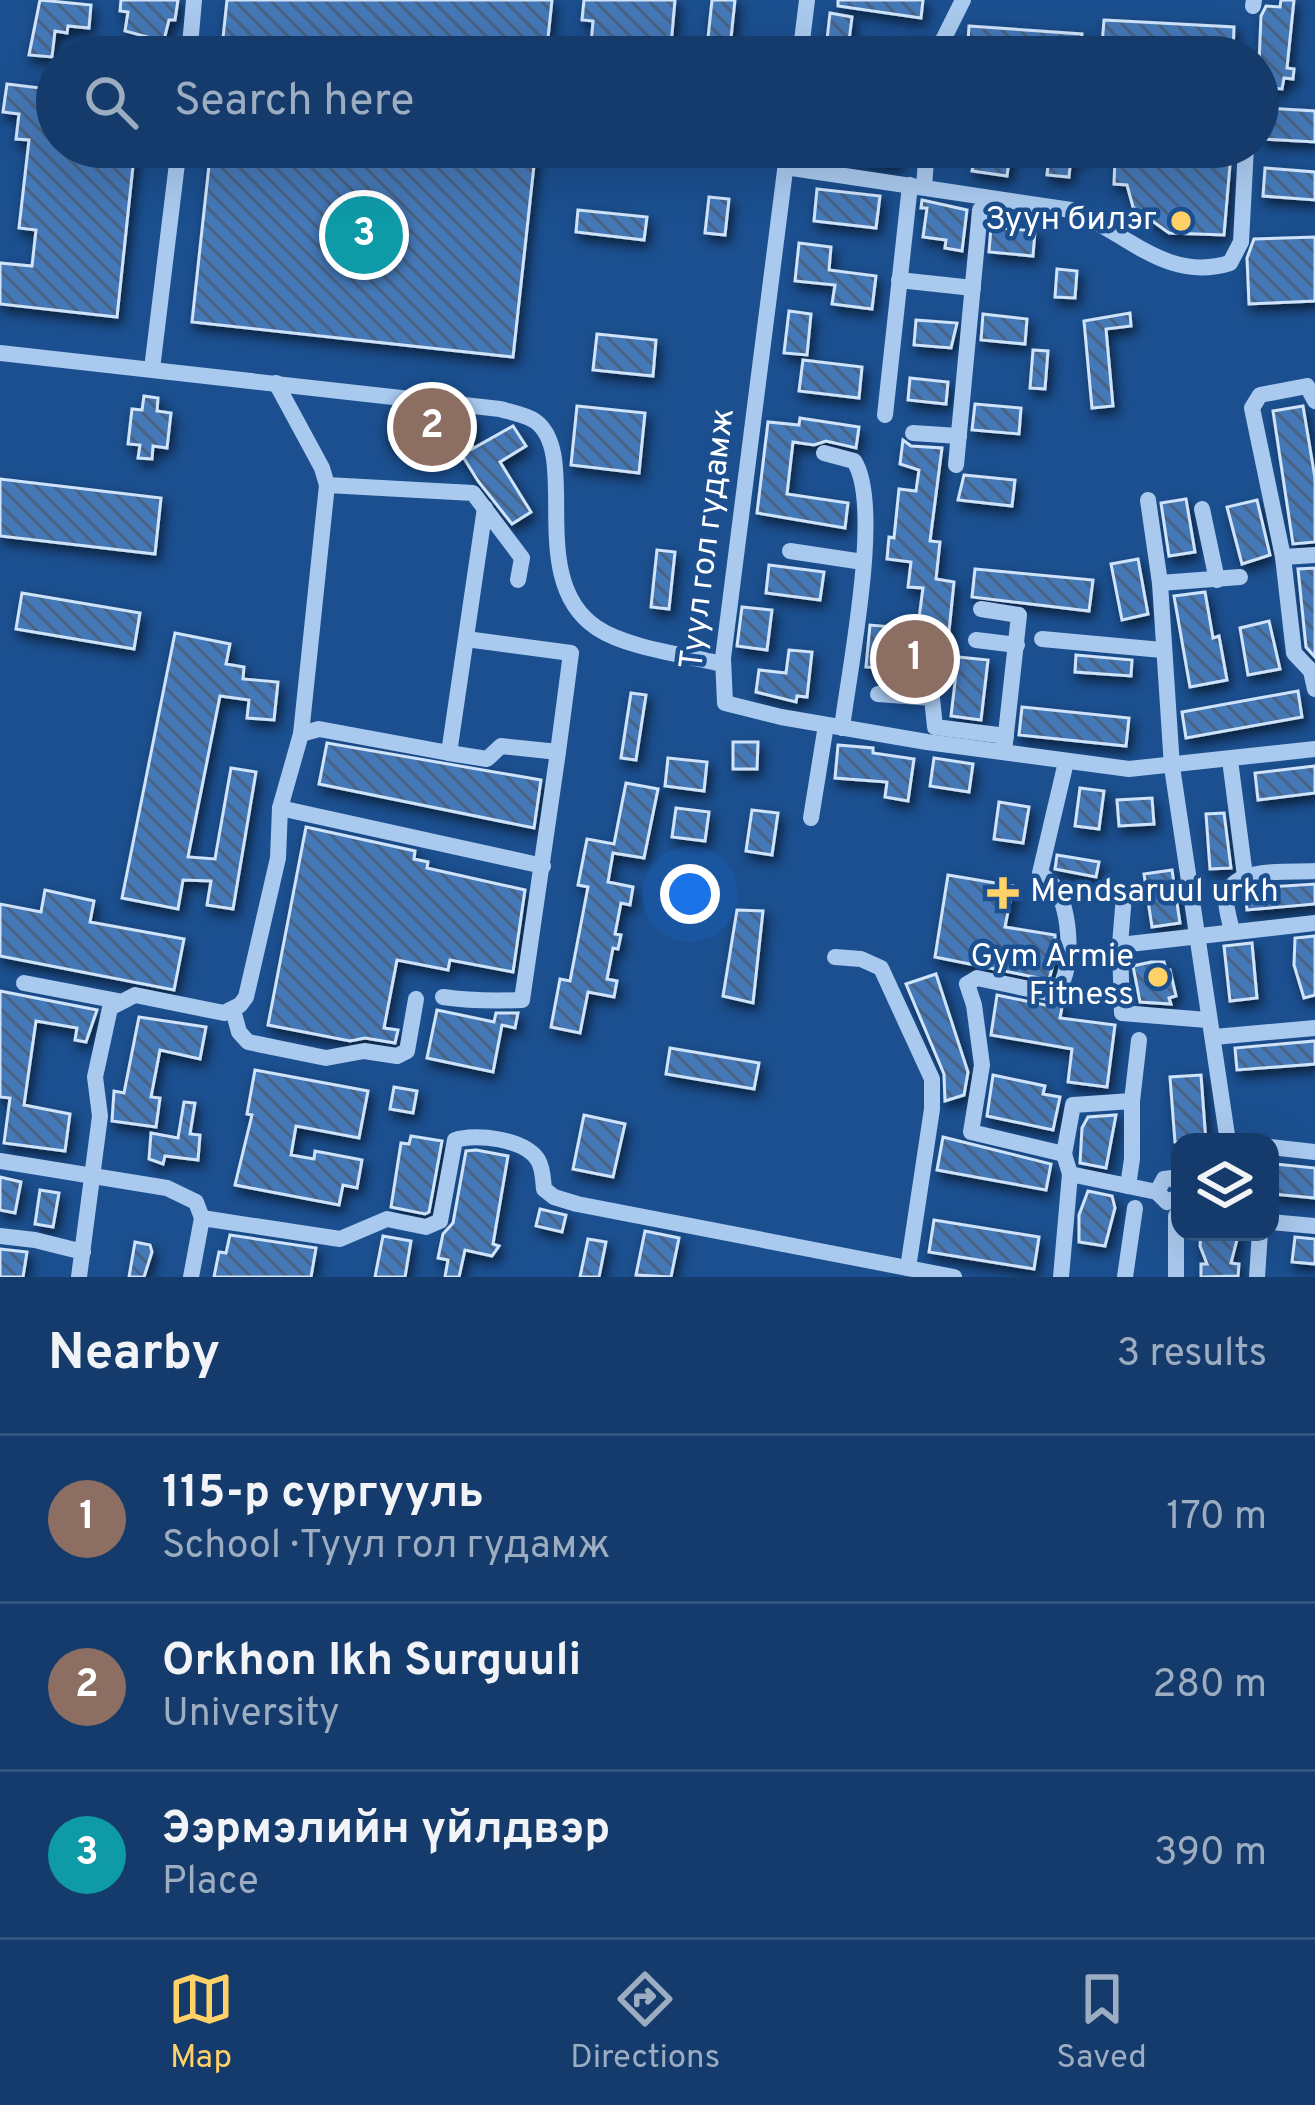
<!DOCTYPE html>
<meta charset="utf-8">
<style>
body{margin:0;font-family:Overpass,sans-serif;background:#214673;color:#f1f3f6}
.controls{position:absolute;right:36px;bottom:36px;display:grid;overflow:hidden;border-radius:24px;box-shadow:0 12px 48px #0002}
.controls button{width:108px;height:108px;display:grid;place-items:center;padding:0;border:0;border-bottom:3px solid #33557e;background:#143b6b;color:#f1f3f6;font:60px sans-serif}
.you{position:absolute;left:690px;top:894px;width:42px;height:42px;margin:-30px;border:9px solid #fff;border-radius:50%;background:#1a73e8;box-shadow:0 0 0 18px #1a73e833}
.badge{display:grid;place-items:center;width:78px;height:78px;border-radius:50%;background:#ffd166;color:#fff;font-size:39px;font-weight:700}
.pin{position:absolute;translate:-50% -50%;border:6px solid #fff;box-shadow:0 3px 12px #0006}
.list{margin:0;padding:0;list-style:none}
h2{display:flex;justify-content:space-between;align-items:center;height:156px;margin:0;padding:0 48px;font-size:51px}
h2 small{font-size:39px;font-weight:400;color:#9dadc1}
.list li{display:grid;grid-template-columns:78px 1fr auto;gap:36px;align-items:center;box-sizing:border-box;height:168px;padding:0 48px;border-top:3px solid #33557e}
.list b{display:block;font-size:45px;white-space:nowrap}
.list p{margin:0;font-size:39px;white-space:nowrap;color:#9dadc1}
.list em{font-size:39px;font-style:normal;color:#9dadc1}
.icon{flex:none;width:66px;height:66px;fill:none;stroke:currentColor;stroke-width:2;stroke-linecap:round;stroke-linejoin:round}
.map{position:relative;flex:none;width:1315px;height:1277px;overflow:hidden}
.search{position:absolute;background:#143b6b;box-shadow:0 12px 48px #0002;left:36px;right:36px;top:36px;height:132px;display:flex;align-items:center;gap:30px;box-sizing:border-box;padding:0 42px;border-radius:66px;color:#9dadc1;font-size:45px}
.sheet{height:660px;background:#143b6b}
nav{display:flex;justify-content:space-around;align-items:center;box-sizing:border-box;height:168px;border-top:3px solid #33557e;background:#143b6b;font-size:33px;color:#9dadc1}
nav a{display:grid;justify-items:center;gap:6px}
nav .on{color:#ffd166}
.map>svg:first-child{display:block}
</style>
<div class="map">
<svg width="1315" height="1277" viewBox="0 0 1315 1277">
<defs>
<pattern id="building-back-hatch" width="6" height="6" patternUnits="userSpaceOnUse" patternTransform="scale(3)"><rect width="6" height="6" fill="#4478b7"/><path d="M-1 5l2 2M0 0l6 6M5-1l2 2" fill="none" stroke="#486282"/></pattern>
<filter id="shadow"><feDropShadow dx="3.5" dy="6" stdDeviation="6" flood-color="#0009"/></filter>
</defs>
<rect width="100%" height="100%" fill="#1b4f8f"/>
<g fill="url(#building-back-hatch)" stroke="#cfe3fa" stroke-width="3" filter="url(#shadow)">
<polygon points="40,0 91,5 89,28 68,26 67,33 55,31 52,57 29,55"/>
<polygon points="121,0 178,0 175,20 169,20 160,56 146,53 148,37 125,31 128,12 120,11"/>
<polygon points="227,0 552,0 546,57 221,57"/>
<polygon points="584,0 675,0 670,57 590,57 593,21 582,20"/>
<polygon points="712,0 735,0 729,57 706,57"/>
<polygon points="838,0 923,0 921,18 838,6"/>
<polygon points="1281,0 1294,0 1287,68 1294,69 1293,79 1284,78 1282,89 1258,87 1261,16 1266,6 1280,7"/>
<polygon points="830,13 852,17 847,57 825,57"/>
<polygon points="1104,20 1234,27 1233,53 1102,45"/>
<polygon points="969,26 1082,34 1081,57 967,57"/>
<polygon points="7,84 57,90 57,147 135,147 117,317 0,304 0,263 32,266 36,230 19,228 29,140 16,139 19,114 3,112"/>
<polygon points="1265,108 1315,111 1315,142 1263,139"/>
<polygon points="211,147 536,147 513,357 192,322"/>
<polygon points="836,147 900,147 898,165 834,157"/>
<polygon points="976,147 1011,147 1007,176 972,171"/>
<polygon points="1050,147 1085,147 1084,158 1071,156 1069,177 1047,175"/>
<polygon points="1115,159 1230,165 1224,235 1169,233 1133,207 1127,185 1114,184"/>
<polygon points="1265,168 1315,172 1315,200 1263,196"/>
<polygon points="817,189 880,196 876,228 814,221"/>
<polygon points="709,197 729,199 725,235 705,233"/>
<polygon points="922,200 967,210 962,251 945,248 946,240 923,237 927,208 921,208"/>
<polygon points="578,210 647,217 644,240 576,232"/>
<polygon points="991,227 1035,231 1033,256 989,252"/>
<polygon points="1315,237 1315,301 1249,304 1247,258 1254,239"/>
<polygon points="799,243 831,247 829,270 876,276 872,309 832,304 835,285 795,281"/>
<polygon points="1057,269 1077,271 1075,298 1055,297"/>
<polygon points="789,311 811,314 807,355 784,353"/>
<polygon points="1130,313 1131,326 1106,329 1113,406 1092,408 1084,321"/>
<polygon points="983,314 1027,319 1025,344 981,340"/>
<polygon points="916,320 957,323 951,348 914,345"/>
<polygon points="597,334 656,340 653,376 593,370"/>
<polygon points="1033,350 1048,351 1045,389 1030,388"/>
<polygon points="803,360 862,367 859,398 799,391"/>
<polygon points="910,378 948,382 946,404 908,400"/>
<polygon points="144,396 158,398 157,411 171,413 167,448 153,446 152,459 138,458 140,445 128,444 132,409 142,410"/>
<polygon points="975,404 1021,408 1019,434 972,430"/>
<polygon points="577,406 645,413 639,473 571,465"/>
<polygon points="1303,406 1315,478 1315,542 1293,544 1273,411"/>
<polygon points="392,410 474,419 472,449 513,426 526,446 500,462 531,512 512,524 478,481 455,444 390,439"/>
<polygon points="800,418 859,427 856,448 826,441 814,445 793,442 787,494 848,503 845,528 757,513 768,422 799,425"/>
<polygon points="903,440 911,446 942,448 930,541 940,542 936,579 954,582 946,661 915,657 913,672 866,667 870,625 893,627 892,639 916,641 923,588 908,587 911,562 887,559 889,537 894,538 899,489 916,491 919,470 900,464"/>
<polygon points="964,475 1015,480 1012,506 958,500"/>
<polygon points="0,479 161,498 155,554 0,536"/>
<polygon points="1186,499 1195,552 1169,556 1161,503"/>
<polygon points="1257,500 1270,555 1242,564 1227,507"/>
<polygon points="657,550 675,552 669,609 651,607"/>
<polygon points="1138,559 1148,614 1122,620 1111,564"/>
<polygon points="769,565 824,572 820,600 766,593"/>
<polygon points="1315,568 1315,657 1306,647 1298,569"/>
<polygon points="975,569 1093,580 1089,611 972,597"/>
<polygon points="1205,592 1213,638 1219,636 1227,680 1190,687 1174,596"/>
<polygon points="22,593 140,613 134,649 16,629"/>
<polygon points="742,607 772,610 767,650 737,646"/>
<polygon points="1269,621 1280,669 1248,675 1240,628"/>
<polygon points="175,633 230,644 226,664 244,667 243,679 278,682 274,720 247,718 249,700 220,696 188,857 215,859 231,768 256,772 233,909 207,905 211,881 183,880 178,909 122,898"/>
<polygon points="789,650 812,652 807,697 797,696 796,702 756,692 759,670 786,673"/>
<polygon points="1076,655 1132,660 1131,676 1075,672"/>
<polygon points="958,657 988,660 981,720 951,716"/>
<polygon points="1298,691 1302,717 1186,738 1182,712"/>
<polygon points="631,693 646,695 636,760 621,758"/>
<polygon points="1022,707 1129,718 1126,746 1019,735"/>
<polygon points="733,742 758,742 757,769 733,769"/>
<polygon points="327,743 541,780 534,828 319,784"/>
<polygon points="838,745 873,748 873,753 914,759 908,801 885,797 887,782 835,778"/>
<polygon points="668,758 707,762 704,791 665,786"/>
<polygon points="934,758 973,764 969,792 930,786"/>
<polygon points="1315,766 1315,793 1258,800 1255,773"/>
<polygon points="626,783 658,789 644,858 613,853 608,882 633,887 630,905 621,903 615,934 621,935 618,949 613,948 607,979 617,981 614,997 588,992 580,1033 551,1027 560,979 570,981 588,887 578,885 587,839 614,844"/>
<polygon points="1080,788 1104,791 1099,829 1075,826"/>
<polygon points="1152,798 1154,824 1119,826 1117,800"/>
<polygon points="999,802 1029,807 1023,843 994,839"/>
<polygon points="676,808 709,812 705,841 672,837"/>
<polygon points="752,810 778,813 772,855 746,851"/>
<polygon points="1224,813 1231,868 1210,869 1206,814"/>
<polygon points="306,827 415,851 414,859 428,862 427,868 525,890 513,972 450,960 448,970 397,960 384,1028 398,1030 395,1043 365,1038 350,1041 268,1025"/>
<polygon points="1057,855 1099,862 1096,877 1055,869"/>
<polygon points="1172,870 1180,923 1152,927 1144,874"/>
<polygon points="948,875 1013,886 1005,927 1055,935 1055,957 1049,980 935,957"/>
<polygon points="1315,884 1315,904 1247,910 1245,891 1253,888"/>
<polygon points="45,890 94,901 90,922 184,939 174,990 0,956 0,904 41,912"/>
<polygon points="737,910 763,911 753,1003 723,996"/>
<polygon points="1315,936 1315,995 1304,998 1294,965 1295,938"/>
<polygon points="1252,943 1257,998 1230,1001 1224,946"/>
<polygon points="1151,962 1164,962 1166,970 1170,970 1176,996 1169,998 1171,1004 1140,1002 1133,966"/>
<polygon points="936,974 968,1072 964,1095 945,1101 944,1074 906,984"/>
<polygon points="0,991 97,1010 86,1042 75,1040 77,1028 36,1021 24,1105 70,1114 65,1151 4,1143 10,1098 0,1097"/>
<polygon points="997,995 1050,1006 1063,1002 1060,1018 1115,1025 1107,1087 1068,1082 1072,1049 991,1035"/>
<polygon points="437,1010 494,1022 496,1013 518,1013 515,1028 502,1025 493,1072 427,1058"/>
<polygon points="139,1017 206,1027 200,1059 160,1050 151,1097 160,1098 156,1127 112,1121 114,1091 124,1093"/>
<polygon points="1315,1041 1315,1064 1237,1070 1235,1048"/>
<polygon points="670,1048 759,1063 754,1089 666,1074"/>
<polygon points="255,1070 368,1091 359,1138 296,1126 291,1155 314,1159 315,1151 362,1160 357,1188 343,1185 339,1205 235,1185 252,1115 247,1114"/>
<polygon points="993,1075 1045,1086 1043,1094 1060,1097 1053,1130 987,1116"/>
<polygon points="1201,1075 1206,1142 1175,1142 1170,1077"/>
<polygon points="394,1087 417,1091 413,1113 390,1109"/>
<polygon points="184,1102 195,1103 190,1134 200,1135 198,1160 165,1156 163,1164 149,1159 151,1133 178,1138"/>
<polygon points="584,1115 625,1124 613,1177 573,1169"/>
<polygon points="1116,1115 1106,1168 1080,1163 1082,1128 1088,1117"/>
<polygon points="411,1136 442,1141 429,1212 425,1214 391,1207 401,1143 409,1144"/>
<polygon points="943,1137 1051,1164 1046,1190 937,1170"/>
<polygon points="476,1150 508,1156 493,1244 499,1246 492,1256 465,1250 459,1277 445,1277 448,1260 438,1258 443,1234 453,1223 466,1151"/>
<polygon points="1275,1164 1315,1168 1315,1198 1272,1194"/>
<polygon points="0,1177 21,1182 15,1213 0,1210"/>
<polygon points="40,1190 59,1193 53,1227 35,1224"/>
<polygon points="1088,1191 1112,1196 1115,1208 1105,1246 1079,1242 1079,1215"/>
<polygon points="540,1209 566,1215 562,1232 536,1226"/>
<polygon points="934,1220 1039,1237 1034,1269 929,1252"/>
<polygon points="645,1231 679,1238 671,1277 636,1275"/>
<polygon points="1201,1232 1239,1232 1231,1263 1239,1264 1238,1276 1201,1277 1201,1264 1207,1264 1200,1246"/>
<polygon points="230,1235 316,1248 311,1277 214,1277 219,1252 226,1253"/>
<polygon points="383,1236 411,1241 405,1277 375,1277"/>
<polygon points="1295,1237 1315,1239 1315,1264 1292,1262"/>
<polygon points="588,1239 606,1242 599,1277 580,1277"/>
<polygon points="135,1242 150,1245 152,1252 144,1277 129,1277"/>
<polygon points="0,1249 27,1252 23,1277 0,1277"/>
</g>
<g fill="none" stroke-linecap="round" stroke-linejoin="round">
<g stroke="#a9c9ee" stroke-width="16">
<polyline points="1253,6 1254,0"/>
<polyline points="940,46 963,0"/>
<polyline points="189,57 194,0"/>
<polyline points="800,57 807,0"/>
<polyline points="788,147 723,658 725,703 781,717 927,742 1129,769 1315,749"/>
<path d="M785,167L1071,210C1125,231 1166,283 1230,263L1241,242L1246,147"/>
<polyline points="924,187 927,147"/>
<polyline points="899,280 973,288"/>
<path d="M0,353L500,409C510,412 527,415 535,421C582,454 524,580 597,628C627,648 686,655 722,664"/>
<polyline points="152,369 179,147"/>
<polyline points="1315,401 1307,386 1260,395 1252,408 1283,557 1294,653 1311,671 1315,689"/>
<polyline points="885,415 910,185"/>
<polyline points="913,433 959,436"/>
<path d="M824,453L854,461C883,505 849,670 842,728"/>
<polyline points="956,465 980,210"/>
<polyline points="327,485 473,493 522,558 518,580"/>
<polyline points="1148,500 1160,583"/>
<polyline points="1202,509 1217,580"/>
<polyline points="790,551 863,562"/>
<polyline points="1283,557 1315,555"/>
<polyline points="981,609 1019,615 1004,752"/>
<polyline points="1042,639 1162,650"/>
<polyline points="976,640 1017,645"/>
<polyline points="878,694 932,698 935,727 1006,736"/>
<polyline points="301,734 319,729 449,753 485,508"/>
<polyline points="449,753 487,759 501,746 558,752 571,653 466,639"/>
<polyline points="1230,760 1245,876"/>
<path d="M1066,762L1040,873C1045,878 1050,881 1054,886C1071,906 1076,979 1053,994L977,978L967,984L974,1005L982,1065L971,1132L1064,1154L1070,1174"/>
<polyline points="280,808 543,866"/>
<polyline points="811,818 826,725"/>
<polyline points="1124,895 1120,945 1122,1013 1207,1020"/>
<path d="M1232,931C1230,922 1226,909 1226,900C1229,865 1289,873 1315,871"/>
<polyline points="1120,945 1315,923"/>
<polyline points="835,957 861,959 881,968 932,1079 932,1109 908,1268"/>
<polyline points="24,983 118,1001"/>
<path d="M443,997C470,1001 495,1001 522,1000L558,752"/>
<polyline points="233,1010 239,1032 248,1042 326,1058 364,1051 397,1056 407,1051 416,999"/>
<polyline points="1214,1037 1315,1028"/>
<polyline points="1132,1101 1139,1040"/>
<polyline points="1228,1142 1172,767 1160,583 1240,577"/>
<polyline points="1270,1147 1315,1152"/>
<polyline points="1064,1154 1073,1105 1132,1101 1132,1159 1128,1186"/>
<path d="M0,1161L167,1188L196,1202L202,1218L340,1239L387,1219L426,1227L440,1221L455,1140C476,1133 525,1139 538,1160C543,1168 543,1180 544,1189L554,1197L577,1204L954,1277"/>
<polyline points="1180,1185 1172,1178 1164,1179 1157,1192 1167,1202 1180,1196"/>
<polyline points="1176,1216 1176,1277"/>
<polyline points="1270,1222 1315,1226"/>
<polyline points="0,1236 35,1240 83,1252"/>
<polyline points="79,1277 100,1116 95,1077 110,1008 135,995 224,1013 240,1005 246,997 278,858 280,808 301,734 327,485 322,468 276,383"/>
<polyline points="191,1277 202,1218"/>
<polyline points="1061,1277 1070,1174 1157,1192"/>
<polyline points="1125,1277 1135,1208"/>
<polyline points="1257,1277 1260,1232"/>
</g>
</g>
<g fill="#ffd166" stroke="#1b4f8f" stroke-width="4.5">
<circle cx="1181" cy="221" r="12"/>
<path d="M997 875h12v12h12v12h-12v12h-12v-12h-12v-12h12z"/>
<circle cx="1158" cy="977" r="12"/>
</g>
<g text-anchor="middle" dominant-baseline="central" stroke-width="9" stroke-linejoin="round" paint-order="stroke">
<g font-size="33" fill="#fff" stroke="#1b4f8f" text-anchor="end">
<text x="1157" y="221">Зуун билэг</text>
<text x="1030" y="893" text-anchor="start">Mendsaruul urkh</text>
<text x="1134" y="958">Gym Armie<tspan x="1134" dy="38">Fitness</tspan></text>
</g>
<g font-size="33" fill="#fff" stroke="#1b4f8f">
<text transform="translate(709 539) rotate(-83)">Туул гол гудамж</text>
</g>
</g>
</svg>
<div class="controls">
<button><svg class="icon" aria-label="layers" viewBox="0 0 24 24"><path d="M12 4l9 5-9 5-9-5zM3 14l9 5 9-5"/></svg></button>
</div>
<div class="you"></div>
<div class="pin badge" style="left:915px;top:659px;background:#8d6e63">1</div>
<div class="pin badge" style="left:432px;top:427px;background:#8d6e63">2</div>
<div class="pin badge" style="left:364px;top:235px;background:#0f9aa8">3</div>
<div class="search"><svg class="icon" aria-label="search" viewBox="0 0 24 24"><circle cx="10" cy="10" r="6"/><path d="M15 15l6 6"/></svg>Search here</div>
</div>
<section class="sheet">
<h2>Nearby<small>3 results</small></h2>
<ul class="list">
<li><span class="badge" style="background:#8d6e63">1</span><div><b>115-р сургууль</b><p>School · Туул гол гудамж</p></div><em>170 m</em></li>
<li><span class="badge" style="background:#8d6e63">2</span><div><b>Orkhon Ikh Surguuli</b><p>University</p></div><em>280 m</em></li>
<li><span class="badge" style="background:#0f9aa8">3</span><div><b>Ээрмэлийн үйлдвэр</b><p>Place</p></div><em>390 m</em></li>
</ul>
</section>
<nav>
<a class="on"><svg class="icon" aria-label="map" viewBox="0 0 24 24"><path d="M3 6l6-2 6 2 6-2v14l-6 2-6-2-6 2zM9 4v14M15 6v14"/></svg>Map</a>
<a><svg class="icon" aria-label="directions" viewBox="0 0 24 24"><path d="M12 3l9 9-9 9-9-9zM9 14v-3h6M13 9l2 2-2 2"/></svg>Directions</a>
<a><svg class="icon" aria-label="saved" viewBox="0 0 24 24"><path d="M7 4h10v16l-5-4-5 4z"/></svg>Saved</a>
</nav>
